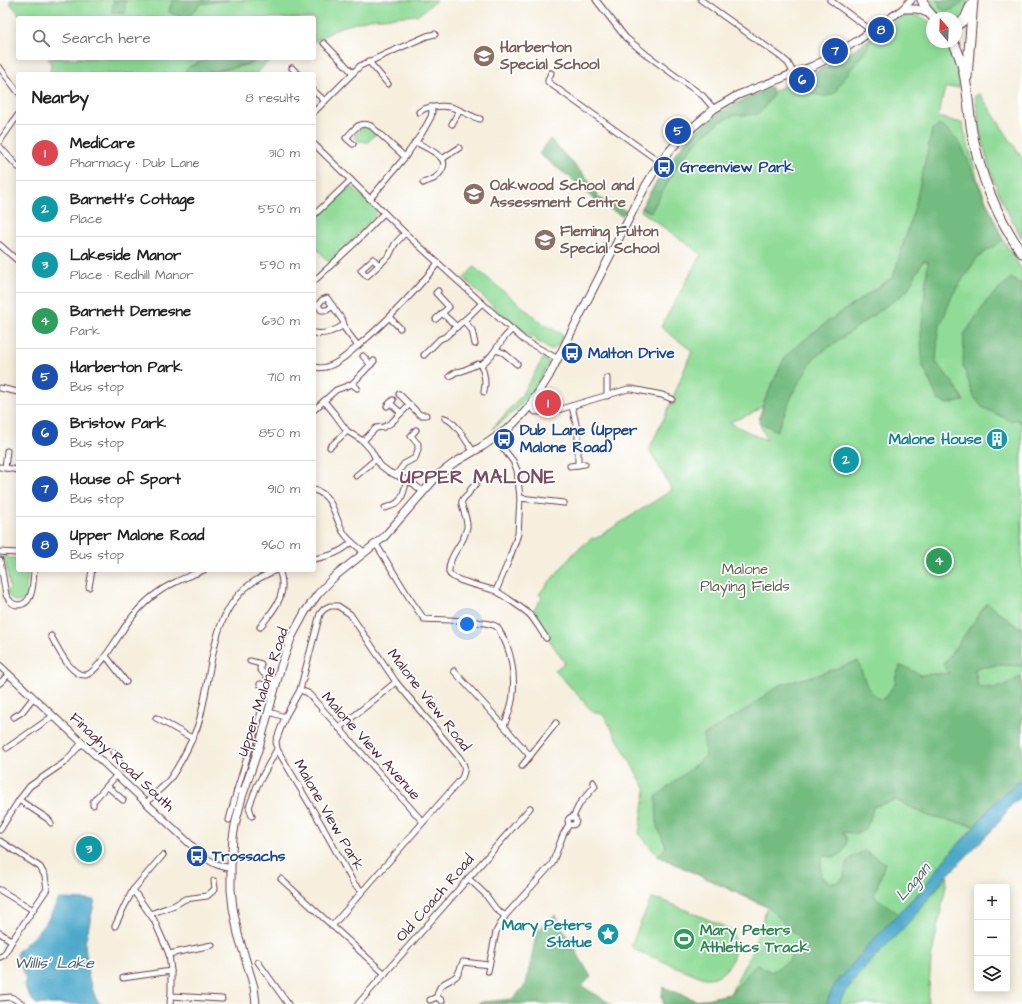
<!DOCTYPE html>
<meta charset="utf-8">
<style>
body{margin:0;font-family:"Architects Daughter",sans-serif;background:#f2f2f2;color:#222}
.controls{position:absolute;right:12px;bottom:12px;display:grid;overflow:hidden;border-radius:4px;box-shadow:0 2px 10px #0003}
.controls button{width:36px;height:36px;display:grid;place-items:center;padding:0;border:0;border-bottom:1px solid #e0e0e0;background:#fff;color:#222;font:20px sans-serif}
.compass{position:absolute;left:926px;top:12px;width:36px;height:36px;border-radius:50%;background:#fff;box-shadow:0 2px 10px #0003;rotate:341deg}
.you{position:absolute;left:467px;top:624px;width:14px;height:14px;margin:-10px;border:3px solid #fff;border-radius:50%;background:#1a73e8;box-shadow:0 0 0 6px #1a73e833}
.badge{display:grid;place-items:center;width:26px;height:26px;border-radius:50%;background:#db2777;color:#fff;font-size:13px;font-weight:700}
.pin{position:absolute;translate:-50% -50%;border:2px solid #fff;box-shadow:0 1px 4px #0006}
.list{margin:0;padding:0;list-style:none}
h2{display:flex;justify-content:space-between;align-items:center;height:52px;margin:0;padding:0 16px;font-size:17px}
h2 small{font-size:13px;font-weight:400;color:#767676}
.list li{display:grid;grid-template-columns:26px 1fr auto;gap:12px;align-items:center;box-sizing:border-box;height:56px;padding:0 16px;border-top:1px solid #e0e0e0}
.list b{display:block;font-size:15px;white-space:nowrap}
.list p{margin:0;font-size:13px;white-space:nowrap;color:#767676}
.list em{font-size:13px;font-style:normal;color:#767676}
.icon{flex:none;width:22px;height:22px;fill:none;stroke:currentColor;stroke-width:2;stroke-linecap:round;stroke-linejoin:round}
.map{position:relative;flex:none;width:1022px;height:1004px;overflow:hidden}
.search{position:absolute;background:#fff;box-shadow:0 2px 10px #0003;left:16px;top:16px;width:300px;height:44px;display:flex;align-items:center;gap:10px;box-sizing:border-box;padding:0 14px;border-radius:4px;color:#767676;font-size:15px}
.panel{position:absolute;background:#fff;box-shadow:0 2px 10px #0003;left:16px;top:72px;width:300px;height:500px;border-radius:4px}
.map>svg:first-child{display:block}
</style>
<div class="map">
<svg width="1022" height="1004" viewBox="0 0 1022 1004">
<rect width="100%" height="100%" fill="#fff"/>
<filter id="ink" filterUnits="userSpaceOnUse"><feTurbulence type="fractalNoise" baseFrequency=".025" numOctaves="2"/><feDisplacementMap in="SourceGraphic" scale="8" xChannelSelector="R" yChannelSelector="G"/><feConvolveMatrix kernelMatrix="1 2 1 2 8 2 1 2 1" color-interpolation-filters="sRGB"/></filter>
<filter id="wash" filterUnits="userSpaceOnUse"><feTurbulence type="fractalNoise" baseFrequency=".012" numOctaves="4" result="noise"/><feDisplacementMap in="SourceGraphic" scale="16" xChannelSelector="R" yChannelSelector="G"/><feGaussianBlur stdDeviation="0.9" result="paint"/><feColorMatrix in="noise" values="0 0 0 0 0 0 0 0 0 0 0 0 0 0 0 0 0 1.4 0 .05"/><feComposite in="paint" operator="in"/></filter>
<g filter="url(#wash)">
<rect width="100%" height="100%" fill="#f6efde"/>
<g fill="#8fdb97" stroke="#6c7d61" fill-rule="evenodd">
<polygon points="10,0 437,0 418,15 369,19 338,28 314,42 314,18 22,18 11,4"/>
<path d="M926,0H936L939,2L962,3L963,0H968C967,12 966,13 956,21V18H941L928,7Z"/>
<path d="M911,15C919,15 925,18 932,24V42H947C956,56 958,70 959,87L945,88L938,117L962,123L979,184L1003,240L1022,270V782L1015,784L994,803L975,826L945,859L921,890L890,923L834,986L826,1004H664L662,997L663,987L697,1001L730,994L751,953L767,907L658,856L639,834L646,790L605,717L600,713H594L555,670L565,663L531,613L542,598L539,594L574,553L592,538L595,539L672,490L649,449L667,412L692,351L661,327L701,254L641,211L707,124L796,80L840,60L899,18ZM763,405L759,422L767,440L752,434L729,422L746,416L756,411Z"/>
<polygon points="48,58 266,58 247,64 194,74 50,74 51,64"/>
<polygon points="269,61 257,72 258,74 202,74"/>
<path d="M979,94H980L1022,158V238C1005,209 991,180 984,147C980,130 978,113 975,96Z"/>
<polygon points="363,127 368,128 375,135 368,142 358,141 354,136"/>
<polygon points="351,186 374,207 376,211 375,217 329,263 314,245 314,219"/>
<path d="M474,267L542,323L563,335C560,341 558,348 550,350L517,327L504,317L464,278Z"/>
<path d="M544,357L548,362V364C544,371 541,379 536,386C525,404 509,416 492,429L521,396Z"/>
<path d="M3,555H6L9,558H18V570H28L26,589L28,591C25,606 11,605 7,591L10,588L6,564L2,560Z"/>
<polygon points="948,876 931,959 928,1004 840,1004 841,999 848,988 862,971 909,922"/>
<path d="M651,899L662,900L721,925C726,928 731,931 733,935C739,948 731,969 719,975C714,978 709,978 704,978L640,952L635,950L631,945Z"/>
</g>
<g fill="#73bb80" stroke="#5e6d56">
<polygon points="114,0 125,0 125,13 112,13"/>
<polygon points="172,0 229,0 200,4 190,16 181,17 169,12"/>
<path d="M936,0H963C960,7 952,10 945,12L940,8L939,2Z"/>
<path d="M873,36L866,50L841,82L835,93C832,94 828,96 825,96C813,96 803,89 796,80L820,70L840,60Z"/>
<path d="M209,58H266C241,66 208,74 182,74L190,66Z"/>
<path d="M771,87L773,95L759,114L747,115H734L720,122L699,139L678,164L651,212L641,208C661,173 684,135 719,113C735,103 754,95 771,87Z"/>
<polygon points="940,125 948,130 961,145 1003,240 977,258 953,294 938,331 936,362 956,387 964,401 947,404 938,400 922,364 921,334 928,261 923,261 907,291 814,358 795,389 777,431 759,422 763,404 786,355 827,322 893,277 915,206 932,130"/>
<polygon points="550,139 597,189 597,197 626,211 622,216 594,200 572,179 539,154"/>
<polygon points="1011,278 1022,285 1022,423 1016,419 1010,421 982,407 974,397 963,366 964,335 986,302"/>
<path d="M987,603L1018,627H1022V666L996,665L987,667H979L975,669L978,686L993,688L1005,685L1020,677H1022V782C1004,788 987,811 975,826L931,817L896,800L873,807C871,817 869,830 857,833C853,834 846,832 842,832C843,833 845,835 846,837C849,845 842,857 833,857C830,857 827,856 823,856L821,863V877C830,883 834,886 844,878C845,858 848,860 864,851L885,863L874,896L899,914L872,941L834,986L826,1004H664L662,997L663,987L697,1001L730,994L757,964L771,972L789,961L799,938L768,907L658,856L666,847L657,826L656,797L706,756L703,736L751,706L779,685L817,675L858,661L867,687L878,698L884,699L895,684L896,676L900,666L908,668L920,675L949,673L943,665Z"/>
<polygon points="555,915 591,977 582,986 611,1004 477,1004 482,1002 513,999 526,984 537,931"/>
</g>
<g fill="#4ca9ca" stroke="#4b647a">
<polygon points="1022,782 1022,797 1012,804 994,828 944,879 909,922 862,971 848,988 841,999 840,1004 826,1004 834,986 872,941 921,890 945,859 975,826 994,803 1015,784"/>
<polygon points="59,899 95,900 85,943 88,976 96,999 101,1004 36,1004 31,999 24,985 26,979 18,961 17,952 37,933 47,921"/>
</g>
</g>
<g filter="url(#ink)">
<g fill="none" stroke-linecap="round" stroke-linejoin="round">
<g stroke="#643e46" stroke-width="7">
<g id="minor">
<polyline points="596,0 626,38 647,55 703,96 714,109"/>
<polyline points="701,0 781,57 788,63 794,74"/>
<polyline points="830,0 872,31"/>
<polyline points="324,43 353,73"/>
<polyline points="369,61 371,64 388,84"/>
<polyline points="0,68 18,92"/>
<polyline points="292,68 298,74"/>
<polyline points="551,73 548,80 548,82 660,162"/>
<polyline points="314,91 325,101"/>
<polyline points="314,112 360,66 386,54 427,36 435,34"/>
<path d="M419,112C424,108 429,107 434,107C439,106 445,106 450,107C460,109 469,116 480,119"/>
<polyline points="452,124 459,111"/>
<polyline points="0,141 18,115"/>
<path d="M415,142C423,146 437,152 442,159C447,165 440,174 435,178C432,180 427,181 423,183"/>
<polyline points="314,144 405,233 482,303 524,340 558,359"/>
<path d="M353,144L346,138C354,130 359,120 371,126L405,157"/>
<polyline points="0,147 18,167"/>
<polyline points="442,159 459,148"/>
<polyline points="370,199 405,157 422,133 431,117 432,112 431,107"/>
<polyline points="314,215 351,180"/>
<polyline points="0,245 18,261"/>
<polyline points="379,265 373,259 361,270 367,276 389,256 395,244 405,233"/>
<polyline points="314,281 355,243 384,213"/>
<polyline points="333,306 327,310 321,310 318,305 322,300 327,298 343,321 345,329 358,346"/>
<polyline points="442,313 457,327"/>
<polyline points="390,318 400,328"/>
<polyline points="436,319 449,307 436,293 438,291"/>
<polyline points="464,321 472,330 475,344"/>
<path d="M314,333C326,335 334,331 344,325"/>
<polyline points="496,350 504,353 517,364"/>
<polyline points="424,355 440,339 445,337 469,316 482,303"/>
<polyline points="363,356 371,365"/>
<path d="M481,365C485,374 486,383 484,392"/>
<path d="M314,367C318,368 325,368 329,366C339,363 347,355 354,349C386,323 413,294 438,263"/>
<path d="M450,376L456,372L462,371L478,364L481,365C491,357 494,352 501,342C504,337 509,333 512,329"/>
<polyline points="607,378 607,396"/>
<polyline points="352,384 357,388"/>
<polyline points="0,388 18,392"/>
<polyline points="399,394 420,415 426,415"/>
<polyline points="324,401 334,413 347,431 363,441 371,450 376,459 381,466 389,472 407,480 415,485 423,492"/>
<polyline points="390,403 401,413"/>
<polyline points="387,406 393,400"/>
<polyline points="572,406 576,424 578,435 578,465"/>
<polyline points="314,410 336,390 347,386 352,384 374,361"/>
<polyline points="533,410 539,412 543,412 561,409 628,389 632,389 662,395 672,399"/>
<path d="M445,418C457,423 466,441 473,451"/>
<polyline points="495,438 513,461 517,470 520,498 518,534 509,560 496,591"/>
<polyline points="363,441 376,428 384,427 391,423 409,405"/>
<polyline points="330,447 347,431"/>
<polyline points="570,466 585,464"/>
<polyline points="0,467 18,470"/>
<polyline points="5,468 7,451"/>
<polyline points="396,475 404,464 415,458 418,450 418,444 411,436 416,430"/>
<polyline points="356,476 376,459"/>
<path d="M476,484C472,487 470,490 468,494C466,496 463,498 462,501C460,505 468,518 467,527C466,531 465,535 463,539C458,548 448,560 449,572C450,581 487,587 496,591C501,594 527,611 531,616C536,622 541,631 546,638"/>
<path d="M314,490C334,495 334,518 344,533C349,541 358,547 365,553"/>
<polyline points="520,498 564,503"/>
<path d="M385,508C404,503 402,496 407,480"/>
<path d="M376,544L410,599L424,619C438,620 488,620 497,627C497,627 500,631 500,632C511,649 515,673 513,693C513,704 508,715 504,726"/>
<polyline points="0,552 18,553"/>
<path d="M314,559C330,556 340,553 352,542"/>
<path d="M0,560L6,595C9,600 12,605 18,605C34,605 33,581 34,570"/>
<polyline points="89,587 92,570"/>
<path d="M260,627C274,609 289,595 279,570"/>
<path d="M51,636C58,648 71,677 86,675C98,673 121,631 129,621C141,605 158,590 176,582C185,577 195,574 204,570"/>
<polyline points="106,656 126,682"/>
<path d="M250,661L261,664L260,669C265,676 269,679 277,682"/>
<polyline points="454,671 504,726 530,756"/>
<polyline points="0,683 9,674"/>
<polyline points="300,690 308,693 423,822"/>
<polyline points="269,712 285,717"/>
<polyline points="14,717 22,712 33,698"/>
<polyline points="156,718 192,738"/>
<polyline points="339,728 396,682"/>
<polyline points="7,748 53,716"/>
<polyline points="277,749 320,822 354,884 362,891"/>
<polyline points="113,752 125,770"/>
<polyline points="522,766 556,723"/>
<polyline points="107,786 123,800"/>
<polyline points="244,792 237,790 269,686 260,684"/>
<polyline points="19,800 48,819 51,823"/>
<path d="M147,803C153,794 163,788 170,779C179,766 191,742 197,728C213,681 207,618 249,585C257,579 267,574 276,570"/>
<polyline points="93,805 93,802 96,798 117,775"/>
<path d="M252,816L249,807L257,786L277,749L276,741L285,717L300,690L320,614L324,609L330,606H338L350,614L396,682L459,757C465,765 466,768 462,778L332,926"/>
<polyline points="573,817 580,803 595,786 593,782"/>
<circle cx="572" cy="821" r="4"/>
<polyline points="229,820 237,790"/>
<polyline points="0,830 19,800 30,786 65,762 82,743"/>
<polyline points="0,841 40,867 45,876 47,889 12,941 4,955 0,957"/>
<polyline points="468,878 485,894 496,909 505,916"/>
<polyline points="281,879 385,974"/>
<polyline points="0,890 33,910"/>
<polyline points="133,890 154,920 169,954 171,971 171,993 170,1004"/>
<polyline points="150,914 175,905 185,899 207,896 215,889 214,881"/>
<polyline points="115,926 125,905 133,890 163,855"/>
<polyline points="0,933 12,941"/>
<polyline points="169,954 212,945"/>
<polyline points="258,962 288,1004"/>
<polyline points="488,971 496,932 505,916 552,864 563,835 569,824"/>
<polyline points="123,978 171,971"/>
<polyline points="171,996 222,999"/>
<path d="M437,997C439,979 452,983 458,974C460,970 461,966 463,962L489,965"/>
<polyline points="0,998 11,997 23,1004"/>
<polyline points="430,1000 437,997 442,1001"/>
<polyline points="358,1004 530,808"/>
</g>
</g>
<g stroke="#643e46" stroke-width="8">
<path id="tertiary" d="M0,666L204,857C213,863 220,867 231,868"/>
</g>
<g stroke="#643e46" stroke-width="9">
<g id="secondary">
<polyline points="903,9 917,9 930,14"/>
<polyline points="534,399 536,411"/>
<polyline points="256,1004 254,987 238,934 233,908 231,890 231,865 233,838 235,825 242,797 259,747 281,666 292,636 305,612 318,594 334,577 384,537 438,475 454,463 483,446 509,428 522,415 529,407 549,376 646,185 660,162 672,148 685,134 714,109 738,95 813,66 831,57 857,41 903,9 911,0"/>
</g>
</g>
<g stroke="#643e46" stroke-width="11">
<g id="trunk">
<polyline points="922,0 926,9 934,18"/>
<path d="M956,25C965,22 967,15 970,7"/>
<path d="M953,42C968,69 967,102 972,132C980,175 997,217 1022,253"/>
<polyline points="967,77 973,0"/>
</g>
</g>
<use href="#minor" stroke="#fff" stroke-width="5"/>
<use href="#tertiary" stroke="#fff" stroke-width="6"/>
<use href="#secondary" stroke="#fff" stroke-width="7"/>
<use href="#trunk" stroke="#fff" stroke-width="9"/>
</g>
</g>
<defs>
<g id="school-disc" transform="scale(1.15)"><circle r="9.5" fill="#8d6e63" stroke="#fff"/><path d="M0-5L7-2L0 1L-7-2ZM-4 1L0 2.5L4 1V4Q0 6-4 4Z" fill="#fff"/></g>
<g id="bus-disc" transform="scale(1.15)"><circle r="9.5" fill="#1a4fb4" stroke="#fff"/><path d="M-5-6H5V4H4V6H2V4H-2V6H-4V4H-5ZM-3.5-4V0h7V-4ZM-3.5 1.2v1.5H-2V1.2ZM2 1.2v1.5H3.5V1.2Z" fill="#fff"/></g>
<g id="building-disc" transform="scale(1.15)"><circle r="9.5" fill="#0f9aa8" stroke="#fff"/><path d="M-4-6H4V6H1V3H-1V6H-4ZM-2.5-4.3h1.7v1.8h-1.7ZM.8-4.3h1.7v1.8H.8ZM-2.5-1h1.7V.8h-1.7ZM.8-1h1.7V.8H.8Z" fill="#fff"/></g>
<g id="sight-disc" transform="scale(1.15)"><circle r="9.5" fill="#0f9aa8" stroke="#fff"/><path d="M0-6L1.8-2.2L6-1.7L2.9 1.2L3.7 5.4L0 3.3L-3.7 5.4L-2.9 1.2L-6-1.7L-1.8-2.2Z" fill="#fff"/></g>
<g id="stadium-disc" transform="scale(1.15)"><circle r="9.5" fill="#2e9e5b" stroke="#fff"/><path d="M0-5a6.5 5 0 1 0 0 10a6.5 5 0 1 0 0-10ZM-3.5-1.8h7v3.6h-7Z" fill="#fff"/></g>
</defs>
<g fill-rule="evenodd">
<use href="#school-disc" x="484" y="56"/>
<use href="#bus-disc" x="664" y="167"/>
<use href="#school-disc" x="474" y="194"/>
<use href="#school-disc" x="545" y="240"/>
<use href="#bus-disc" x="572" y="353"/>
<use href="#bus-disc" x="504" y="439"/>
<use href="#building-disc" x="997" y="439"/>
<use href="#bus-disc" x="197" y="856"/>
<use href="#sight-disc" x="608" y="934"/>
<use href="#stadium-disc" x="684" y="939"/>
</g>
<g text-anchor="middle" dominant-baseline="central" stroke-width="3.5" stroke-linejoin="round" paint-order="stroke">
<g font-size="15" font-weight="bold" fill="#785e54" stroke="#fff" text-anchor="start">
<text x="500" y="47">Harberton<tspan x="500" dy="17">Special School</tspan></text>
<text x="490" y="185">Oakwood School and<tspan x="490" dy="17">Assessment Centre</tspan></text>
<text x="560" y="231">Fleming Fulton<tspan x="560" dy="17">Special School</tspan></text>
</g>
<g font-size="15" font-weight="bold" fill="#164399" stroke="#fff" text-anchor="start">
<text x="680" y="167">Greenview Park</text>
<text x="588" y="353">Malton Drive</text>
<text x="520" y="430">Dub Lane (Upper<tspan x="520" dy="17">Malone Road)</tspan></text>
<text x="212" y="856">Trossachs</text>
</g>
<g font-size="15" font-weight="bold" fill="#0d838f" stroke="#fff" text-anchor="end">
<text x="982" y="439">Malone House</text>
<text x="592" y="925">Mary Peters<tspan x="592" dy="17">Statue</tspan></text>
</g>
<g font-size="15" fill="#5f574b" stroke="#fff">
<text x="745" y="569">Malone<tspan x="745" dy="17">Playing Fields</tspan></text>
</g>
<g font-size="15" fill="#4a1f2b" stroke="#fff">
<text transform="translate(263 692) rotate(-72)">Upper Malone Road</text>
<text transform="translate(429 700) rotate(52)">Malone View Road</text>
<text transform="translate(371 746) rotate(48)">Malone View Avenue</text>
<text transform="translate(122 762) rotate(43)">Finaghy Road South</text>
<text transform="translate(329 815) rotate(60)">Malone View Park</text>
<text transform="translate(435 898) rotate(-49)">Old Coach Road</text>
</g>
<g font-size="15" font-weight="bold" fill="#27864d" stroke="#fff" text-anchor="start">
<text x="700" y="930">Mary Peters<tspan x="700" dy="17">Athletics Track</tspan></text>
</g>
<g font-size="16" font-style="italic" fill="#4b5d73" stroke="#fff">
<text transform="translate(913 882) rotate(-49)">Lagan</text>
<text x="54" y="963">Willis' Lake</text>
</g>
<g font-size="19" font-weight="bold" letter-spacing="1" fill="#7b4b5e" stroke="#fff">
<text x="478" y="477">UPPER MALONE</text>
</g>
</g>
</svg>
<div class="controls">
<button>+</button>
<button>−</button>
<button><svg class="icon" aria-label="layers" viewBox="0 0 24 24"><path d="M12 4l9 5-9 5-9-5zM3 14l9 5 9-5"/></svg></button>
</div>
<svg class="compass" viewBox="-18 -18 36 36"><path d="M0-13l5 13h-10z" fill="#e53935"/><path d="M0 13l5-13h-10z" fill="#767676"/></svg>
<div class="you"></div>
<div class="pin badge" style="left:548px;top:403px;background:#e0444e">1</div>
<div class="pin badge" style="left:846px;top:460px;background:#0f9aa8">2</div>
<div class="pin badge" style="left:89px;top:849px;background:#0f9aa8">3</div>
<div class="pin badge" style="left:939px;top:561px;background:#2e9e5b">4</div>
<div class="pin badge" style="left:678px;top:131px;background:#1a4fb4">5</div>
<div class="pin badge" style="left:802px;top:80px;background:#1a4fb4">6</div>
<div class="pin badge" style="left:835px;top:51px;background:#1a4fb4">7</div>
<div class="pin badge" style="left:881px;top:30px;background:#1a4fb4">8</div>
<div class="search"><svg class="icon" aria-label="search" viewBox="0 0 24 24"><circle cx="10" cy="10" r="6"/><path d="M15 15l6 6"/></svg>Search here</div>
<section class="panel">
<h2>Nearby<small>8 results</small></h2>
<ul class="list">
<li><span class="badge" style="background:#e0444e">1</span><div><b>MediCare</b><p>Pharmacy · Dub Lane</p></div><em>310 m</em></li>
<li><span class="badge" style="background:#0f9aa8">2</span><div><b>Barnett's Cottage</b><p>Place</p></div><em>550 m</em></li>
<li><span class="badge" style="background:#0f9aa8">3</span><div><b>Lakeside Manor</b><p>Place · Redhill Manor</p></div><em>590 m</em></li>
<li><span class="badge" style="background:#2e9e5b">4</span><div><b>Barnett Demesne</b><p>Park</p></div><em>630 m</em></li>
<li><span class="badge" style="background:#1a4fb4">5</span><div><b>Harberton Park</b><p>Bus stop</p></div><em>710 m</em></li>
<li><span class="badge" style="background:#1a4fb4">6</span><div><b>Bristow Park</b><p>Bus stop</p></div><em>850 m</em></li>
<li><span class="badge" style="background:#1a4fb4">7</span><div><b>House of Sport</b><p>Bus stop</p></div><em>910 m</em></li>
<li><span class="badge" style="background:#1a4fb4">8</span><div><b>Upper Malone Road</b><p>Bus stop</p></div><em>960 m</em></li>
</ul>
</section>
</div>
